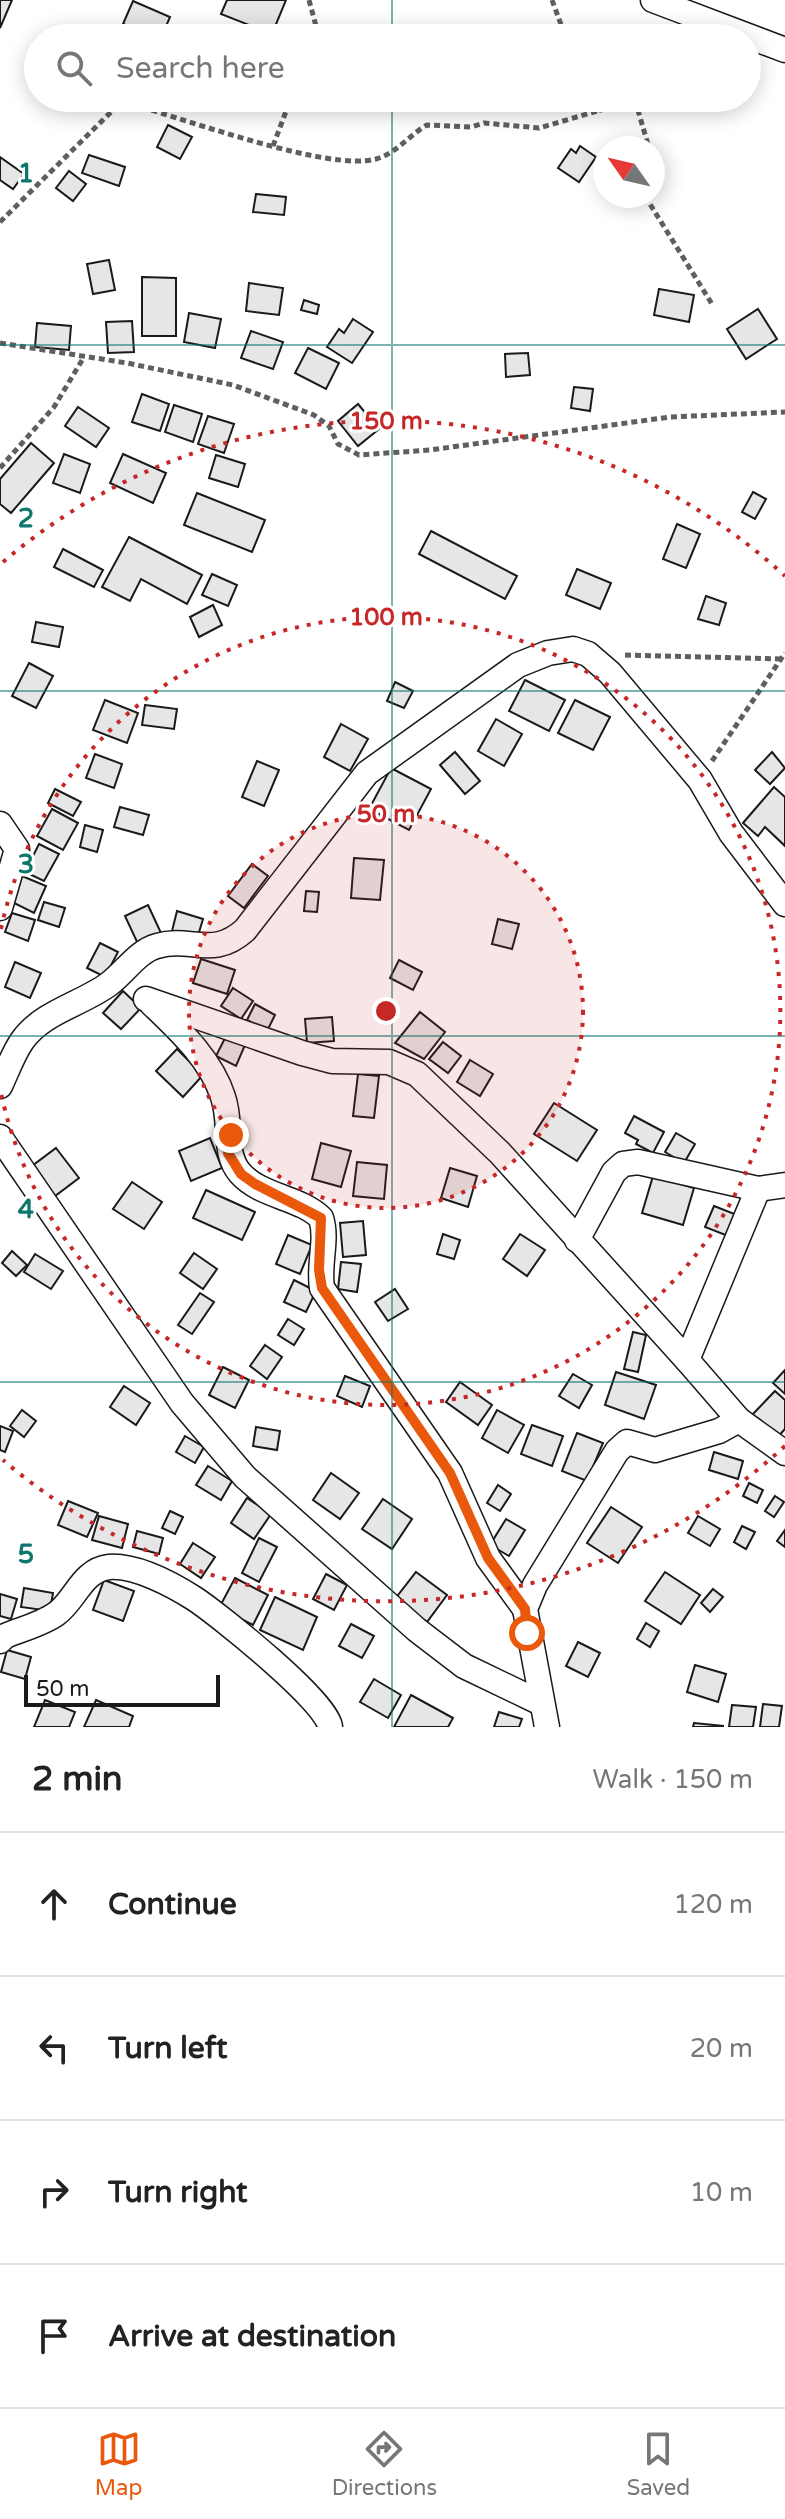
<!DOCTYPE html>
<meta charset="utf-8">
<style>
body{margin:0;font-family:"Varela Round",sans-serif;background:#f2f2f2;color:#222}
.compass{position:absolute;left:593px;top:136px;width:72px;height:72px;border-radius:50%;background:#fff;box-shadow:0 4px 20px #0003;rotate:304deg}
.scale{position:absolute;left:24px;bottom:20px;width:196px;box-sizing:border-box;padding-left:8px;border:4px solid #1a1a1a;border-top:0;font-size:22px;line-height:28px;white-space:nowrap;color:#1a1a1a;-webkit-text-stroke:6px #fff;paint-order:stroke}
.stop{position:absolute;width:24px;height:24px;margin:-18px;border:6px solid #ea580c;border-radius:50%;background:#fff}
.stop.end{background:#ea580c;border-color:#fff;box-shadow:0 2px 8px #0008}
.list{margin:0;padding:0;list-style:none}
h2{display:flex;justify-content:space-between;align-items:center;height:104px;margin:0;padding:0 32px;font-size:34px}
h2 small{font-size:26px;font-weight:400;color:#767676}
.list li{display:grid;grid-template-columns:52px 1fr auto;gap:24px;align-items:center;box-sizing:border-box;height:144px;padding:0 32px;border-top:2px solid #e0e0e0}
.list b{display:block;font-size:30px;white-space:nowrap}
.list em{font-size:26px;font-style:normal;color:#767676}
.icon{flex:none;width:44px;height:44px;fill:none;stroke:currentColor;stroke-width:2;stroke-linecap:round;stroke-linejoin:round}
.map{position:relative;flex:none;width:785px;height:1727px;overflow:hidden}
.search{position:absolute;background:#fff;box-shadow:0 4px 20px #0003;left:24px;right:24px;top:24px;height:88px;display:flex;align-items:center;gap:20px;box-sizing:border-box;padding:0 28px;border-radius:44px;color:#767676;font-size:30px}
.sheet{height:680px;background:#fff}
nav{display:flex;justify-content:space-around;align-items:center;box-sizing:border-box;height:112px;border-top:2px solid #e0e0e0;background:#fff;font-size:22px;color:#767676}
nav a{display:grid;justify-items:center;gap:4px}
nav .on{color:#ea580c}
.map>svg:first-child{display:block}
</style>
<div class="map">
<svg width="785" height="1727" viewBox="0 0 785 1727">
<rect width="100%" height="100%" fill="#fff"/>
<g fill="#e6e6e6" stroke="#1a1a1a" stroke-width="2">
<polygon points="0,0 12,0 0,28"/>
<polygon points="227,0 286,0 272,34 221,14"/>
<polygon points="133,1 170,17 161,38 123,24"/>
<polygon points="168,125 192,137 180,159 157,147"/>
<polygon points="580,146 596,157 579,182 558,168 571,149 576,153"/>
<polygon points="89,155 125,167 119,186 82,173"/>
<polygon points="0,157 24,174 13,189 0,180"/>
<polygon points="69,171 86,184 73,201 56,188"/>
<polygon points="256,194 286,197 284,215 253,212"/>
<polygon points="109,260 115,290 93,294 87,264"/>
<polygon points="142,277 176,278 176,336 142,336"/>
<polygon points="249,283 283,288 279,315 246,311"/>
<polygon points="659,289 694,295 689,322 654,315"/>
<polygon points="304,300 319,305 317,314 301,310"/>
<polygon points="758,309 777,339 746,359 727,329"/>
<polygon points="189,313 221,319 215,348 184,342"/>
<polygon points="353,319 373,332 352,363 327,347 339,329 344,333"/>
<polygon points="132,321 134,352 108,353 106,322"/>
<polygon points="37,323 71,326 69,350 35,347"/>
<polygon points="251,331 283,342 273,369 241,358"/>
<polygon points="308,348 339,363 326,389 295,373"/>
<polygon points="528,353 530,375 506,377 505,354"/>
<polygon points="574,387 593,389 590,411 571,408"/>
<polygon points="142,394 169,404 160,431 132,422"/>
<polygon points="358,404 379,429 358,446 338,421"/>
<polygon points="174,405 202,414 193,442 165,432"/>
<polygon points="78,407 109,428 96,447 65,426"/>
<polygon points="208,416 234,424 224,453 198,444"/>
<polygon points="31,443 54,463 11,513 0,504 0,479"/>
<polygon points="64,454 90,464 80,493 53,483"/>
<polygon points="123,454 166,473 153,503 110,483"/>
<polygon points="216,455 245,464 238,487 209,478"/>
<polygon points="753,492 766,499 755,519 742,512"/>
<polygon points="197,493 265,520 252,552 184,525"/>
<polygon points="677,524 700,534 686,568 663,559"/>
<polygon points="431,531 517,576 505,599 419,554"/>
<polygon points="129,537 202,575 187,604 141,579 130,601 102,587"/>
<polygon points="63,549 103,570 94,587 54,567"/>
<polygon points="577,569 611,583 600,609 566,595"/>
<polygon points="212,574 237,585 228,606 202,595"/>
<polygon points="706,596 726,603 719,625 698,619"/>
<polygon points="213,605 222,625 199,637 190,617"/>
<polygon points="36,622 63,627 59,647 32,642"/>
<polygon points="29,663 53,676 36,708 12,696"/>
<polygon points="525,680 565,700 549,731 509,711"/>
<polygon points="395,682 413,691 404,708 387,701"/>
<polygon points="105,700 138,713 127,743 93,730"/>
<polygon points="575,700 610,717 593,750 558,733"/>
<polygon points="145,705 177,709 174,729 142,725"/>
<polygon points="496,719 522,734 504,766 478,751"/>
<polygon points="341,724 368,739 350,771 324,757"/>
<polygon points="455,752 480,781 465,794 440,765"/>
<polygon points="772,752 785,768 770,784 755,770"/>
<polygon points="95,754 122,764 114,788 86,778"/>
<polygon points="257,761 279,770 264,806 242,797"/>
<polygon points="391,768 431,789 409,830 369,809"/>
<polygon points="774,787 785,797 785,846 765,827 758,836 743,823"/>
<polygon points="55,789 81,802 73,816 48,803"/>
<polygon points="120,807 149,815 143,835 114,827"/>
<polygon points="52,809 78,823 63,850 37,836"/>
<polygon points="85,825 103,830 97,852 80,847"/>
<polygon points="39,844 59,854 44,881 25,872"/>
<polygon points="354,858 384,860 380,900 351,898"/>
<polygon points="252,864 268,876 244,908 228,896"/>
<polygon points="22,876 46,886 34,913 14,903"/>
<polygon points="306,891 319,892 317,912 304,911"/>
<polygon points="44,902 65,908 59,927 38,920"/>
<polygon points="148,905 161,933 138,944 125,916"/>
<polygon points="177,911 203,919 197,939 172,931"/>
<polygon points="12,913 35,920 28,941 5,932"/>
<polygon points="498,919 519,924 512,949 492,944"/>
<polygon points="100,943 118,952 105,977 87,968"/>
<polygon points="201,959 235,970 227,994 193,983"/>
<polygon points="399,960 422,972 413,990 390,978"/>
<polygon points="15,962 41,973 30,998 5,987"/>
<polygon points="233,988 253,1001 241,1019 221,1006"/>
<polygon points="123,991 141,1008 121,1029 103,1013"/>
<polygon points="255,1004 275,1015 267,1031 247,1020"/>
<polygon points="420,1012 445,1032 424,1059 395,1043"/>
<polygon points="332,1017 334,1041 307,1043 305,1019"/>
<polygon points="226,1036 245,1045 236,1066 216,1056"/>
<polygon points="443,1042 461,1056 448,1073 429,1059"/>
<polygon points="177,1049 203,1075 183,1097 156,1071"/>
<polygon points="470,1060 493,1074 480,1096 457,1082"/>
<polygon points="358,1074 379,1076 374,1118 353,1116"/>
<polygon points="554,1103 597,1130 577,1161 534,1134"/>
<polygon points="634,1116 664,1132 653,1153 636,1144 638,1140 625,1133"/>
<polygon points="676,1133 695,1144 684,1163 665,1152"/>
<polygon points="210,1138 222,1168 191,1181 179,1151"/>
<polygon points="321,1143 351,1151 341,1187 312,1179"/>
<polygon points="56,1148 79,1178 55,1196 32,1166"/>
<polygon points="357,1162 387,1165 384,1199 353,1196"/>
<polygon points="450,1168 477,1176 468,1207 441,1198"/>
<polygon points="653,1176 694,1188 683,1225 642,1213"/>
<polygon points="132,1182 162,1202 144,1229 113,1209"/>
<polygon points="206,1190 255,1212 242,1240 193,1218"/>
<polygon points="714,1206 737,1215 728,1236 705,1227"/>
<polygon points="363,1221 366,1255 343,1257 340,1223"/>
<polygon points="443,1234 460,1240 454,1259 437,1254"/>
<polygon points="520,1234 545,1250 527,1276 503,1259"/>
<polygon points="288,1235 312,1245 300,1274 276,1264"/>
<polygon points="12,1251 27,1265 16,1276 2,1263"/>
<polygon points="194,1253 217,1269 203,1289 180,1273"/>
<polygon points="35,1254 63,1271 51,1289 24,1272"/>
<polygon points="341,1262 361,1264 357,1292 338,1289"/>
<polygon points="294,1280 316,1291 306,1312 284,1302"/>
<polygon points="395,1289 408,1309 388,1321 375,1302"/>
<polygon points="200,1293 214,1302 192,1334 178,1325"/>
<polygon points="288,1319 304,1329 294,1345 278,1335"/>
<polygon points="633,1332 646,1335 638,1372 624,1369"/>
<polygon points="265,1345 282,1357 267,1379 250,1366"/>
<polygon points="223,1367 249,1380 235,1408 209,1395"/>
<polygon points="785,1370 785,1394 773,1383"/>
<polygon points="616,1372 656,1385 644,1419 605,1405"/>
<polygon points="573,1374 592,1385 579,1408 559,1396"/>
<polygon points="345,1376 370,1386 362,1407 337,1396"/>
<polygon points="460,1382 492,1405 478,1425 446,1402"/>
<polygon points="124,1386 150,1403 136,1425 110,1407"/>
<polygon points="775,1391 785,1400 785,1429 776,1439 751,1416"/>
<polygon points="22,1410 36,1421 24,1437 10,1426"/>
<polygon points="497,1410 524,1425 508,1453 482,1438"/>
<polygon points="532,1425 563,1436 552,1466 521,1454"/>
<polygon points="0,1426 13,1431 5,1452 0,1450"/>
<polygon points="256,1427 280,1431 277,1450 253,1446"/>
<polygon points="577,1433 603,1443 587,1481 562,1471"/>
<polygon points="185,1436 204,1447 195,1463 176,1452"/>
<polygon points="714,1452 743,1461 738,1479 709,1470"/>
<polygon points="208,1466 232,1481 221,1500 196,1485"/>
<polygon points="331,1473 359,1493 340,1519 313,1500"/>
<polygon points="749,1483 763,1490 757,1503 743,1496"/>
<polygon points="498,1485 511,1494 500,1511 487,1503"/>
<polygon points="775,1496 784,1502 774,1517 765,1511"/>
<polygon points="247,1498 271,1514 254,1539 231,1523"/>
<polygon points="383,1499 412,1519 392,1549 362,1529"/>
<polygon points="68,1501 98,1513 87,1537 58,1525"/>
<polygon points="611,1507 642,1527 618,1563 587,1543"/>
<polygon points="170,1511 183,1517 175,1534 162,1528"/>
<polygon points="99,1516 128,1524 122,1548 92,1540"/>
<polygon points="698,1516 720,1529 710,1546 688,1533"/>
<polygon points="506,1519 525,1530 509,1556 490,1545"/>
<polygon points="742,1526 755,1532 746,1549 734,1542"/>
<polygon points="785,1530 785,1547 777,1541"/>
<polygon points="137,1531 163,1538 159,1554 133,1547"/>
<polygon points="259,1538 277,1547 259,1582 242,1573"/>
<polygon points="193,1543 215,1557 201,1578 180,1564"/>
<polygon points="416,1572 447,1595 427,1622 395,1599"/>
<polygon points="665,1572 700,1595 681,1624 645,1601"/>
<polygon points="326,1574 347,1585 334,1610 313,1599"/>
<polygon points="235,1578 268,1595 253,1625 219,1608"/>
<polygon points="104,1580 134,1591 123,1621 93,1610"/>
<polygon points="24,1588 53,1593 50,1611 21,1607"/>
<polygon points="713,1589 723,1597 710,1612 701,1603"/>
<polygon points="0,1594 17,1599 11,1619 0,1616"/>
<polygon points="275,1597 317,1617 303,1650 260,1630"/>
<polygon points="646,1623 659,1631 650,1647 637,1639"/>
<polygon points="351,1624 374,1636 362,1658 339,1646"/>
<polygon points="578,1642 600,1653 588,1677 566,1666"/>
<polygon points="7,1650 31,1657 25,1679 1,1672"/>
<polygon points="695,1665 726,1674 718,1702 687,1692"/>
<polygon points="374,1679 401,1695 388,1718 360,1702"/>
<polygon points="411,1695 453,1718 448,1727 394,1727"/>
<polygon points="45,1700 75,1712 69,1727 34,1727"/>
<polygon points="96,1700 133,1716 129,1727 84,1727"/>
<polygon points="763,1704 782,1706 779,1727 760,1727"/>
<polygon points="732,1705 756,1707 753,1727 729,1727"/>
<polygon points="499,1712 522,1719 519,1727 494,1727"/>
<polygon points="694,1723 723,1726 723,1727 693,1727"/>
</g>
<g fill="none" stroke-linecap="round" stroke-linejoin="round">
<g stroke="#1a1a1a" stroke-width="27">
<g id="minor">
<polyline points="653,0 785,50"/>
<polyline points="0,824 17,849 0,908"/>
<polyline points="146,999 302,1053 332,1061 389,1062 417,1074 500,1153 687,1360 758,1189"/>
<path d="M152,1004C179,1030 211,1059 223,1097C232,1122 223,1154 240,1173C261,1197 300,1197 321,1218C328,1240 318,1264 322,1288L450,1473L488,1558L525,1609"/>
<path d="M0,1086C7,1071 13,1054 22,1041C42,1012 82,1004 109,984C125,972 138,951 157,946C191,936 213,959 245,930L367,773L518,665L548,653L573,649L588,654L610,673L700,780L731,833L785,904"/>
<polyline points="0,1137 182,1403 245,1477 417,1630 464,1666 541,1703"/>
<polyline points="577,1240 614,1172 623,1164 638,1162 758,1189 785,1185"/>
<polyline points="687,1360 739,1420 785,1453"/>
<path d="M0,1641L5,1636C22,1629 42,1624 56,1614C75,1601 82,1570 109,1567C136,1565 173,1585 195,1599C219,1615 329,1703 330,1727"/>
<polyline points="547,1727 525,1609 535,1585 617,1451 627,1442 655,1450 719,1431 739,1420"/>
</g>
</g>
<g stroke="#5f5f5f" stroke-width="5" stroke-dasharray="6 4" stroke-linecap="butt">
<polyline points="309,0 316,26 314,38"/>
<polyline points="552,0 566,38"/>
<polyline points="595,98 602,112"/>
<polyline points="635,100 649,148"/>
<polyline points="273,146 291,98"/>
<polyline points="645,196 712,304"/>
<path d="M0,222L117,106H137C189,120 329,172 376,159C397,153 409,135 427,125L471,127L484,123L539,128L642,98"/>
<polyline points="0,343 127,363 233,385 314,415 329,426 338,444 359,455 430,450 670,417 785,412"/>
<polyline points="0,468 54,407 84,357"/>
<polyline points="625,655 780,659"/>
<polyline points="712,761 785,653"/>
</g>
<use href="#minor" stroke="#fff" stroke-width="24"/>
</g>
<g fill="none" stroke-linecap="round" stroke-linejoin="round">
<polyline stroke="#ea580c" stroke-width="10" points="231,1135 228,1153 241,1174 255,1184 321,1218 319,1270 322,1288 450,1473 488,1558 525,1609 527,1633"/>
</g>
<path fill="none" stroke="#0f766e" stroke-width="2" stroke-opacity="0.55" d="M392,0V38M392,98V1727M0,345H785M0,691H785M0,1036H785M0,1382H785"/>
<circle cx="386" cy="1011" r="197" fill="#c62828" fill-opacity=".12"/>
<g fill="none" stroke="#c62828" stroke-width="4" stroke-dasharray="4 8">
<circle cx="386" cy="1011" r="197"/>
<path d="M1 929A394 394 0 1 1 1 1093"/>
<path d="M785 1446A590 590 0 0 1 3 1460M3 562A590 590 0 0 1 785 576"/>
</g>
<g font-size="26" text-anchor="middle" font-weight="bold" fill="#0f766e" stroke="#fff" stroke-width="6" stroke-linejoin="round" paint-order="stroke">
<text x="26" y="182">1</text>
<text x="26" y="527">2</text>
<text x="26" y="873">3</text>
<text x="26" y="1218">4</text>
<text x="26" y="1563">5</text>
</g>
<circle cx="386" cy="1011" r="12" fill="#c62828" stroke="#fff" stroke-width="4"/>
<g font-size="24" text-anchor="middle" font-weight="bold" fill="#c62828" stroke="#fff" stroke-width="6" stroke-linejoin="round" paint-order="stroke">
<text x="386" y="429">150 m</text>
<text x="386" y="625">100 m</text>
<text x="386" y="822">50 m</text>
</g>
</svg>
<svg class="compass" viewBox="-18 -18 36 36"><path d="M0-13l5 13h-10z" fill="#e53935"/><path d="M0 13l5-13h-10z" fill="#767676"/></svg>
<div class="scale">50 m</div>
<div class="stop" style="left:527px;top:1633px"></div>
<div class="stop end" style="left:231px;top:1135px"></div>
<div class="search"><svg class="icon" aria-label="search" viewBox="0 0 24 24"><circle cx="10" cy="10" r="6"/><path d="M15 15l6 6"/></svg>Search here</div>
</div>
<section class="sheet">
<h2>2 min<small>Walk · 150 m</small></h2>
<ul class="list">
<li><svg class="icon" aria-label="ahead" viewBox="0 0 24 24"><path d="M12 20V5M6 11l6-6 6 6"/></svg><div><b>Continue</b></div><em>120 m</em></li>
<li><svg class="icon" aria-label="left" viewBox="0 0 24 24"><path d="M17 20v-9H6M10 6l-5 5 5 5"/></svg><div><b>Turn left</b></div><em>20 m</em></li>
<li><svg class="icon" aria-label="right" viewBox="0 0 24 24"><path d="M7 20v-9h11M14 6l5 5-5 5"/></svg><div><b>Turn right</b></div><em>10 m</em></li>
<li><svg class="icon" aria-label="arrive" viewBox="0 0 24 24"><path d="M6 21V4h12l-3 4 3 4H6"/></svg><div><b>Arrive at destination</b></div></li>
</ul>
</section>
<nav>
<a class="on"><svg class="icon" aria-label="map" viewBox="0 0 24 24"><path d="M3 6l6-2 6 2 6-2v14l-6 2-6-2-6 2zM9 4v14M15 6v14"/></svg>Map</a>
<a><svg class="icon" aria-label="directions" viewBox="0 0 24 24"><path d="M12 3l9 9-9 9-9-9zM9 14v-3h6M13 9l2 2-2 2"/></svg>Directions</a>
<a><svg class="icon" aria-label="saved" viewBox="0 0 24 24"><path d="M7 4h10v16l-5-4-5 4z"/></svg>Saved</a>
</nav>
